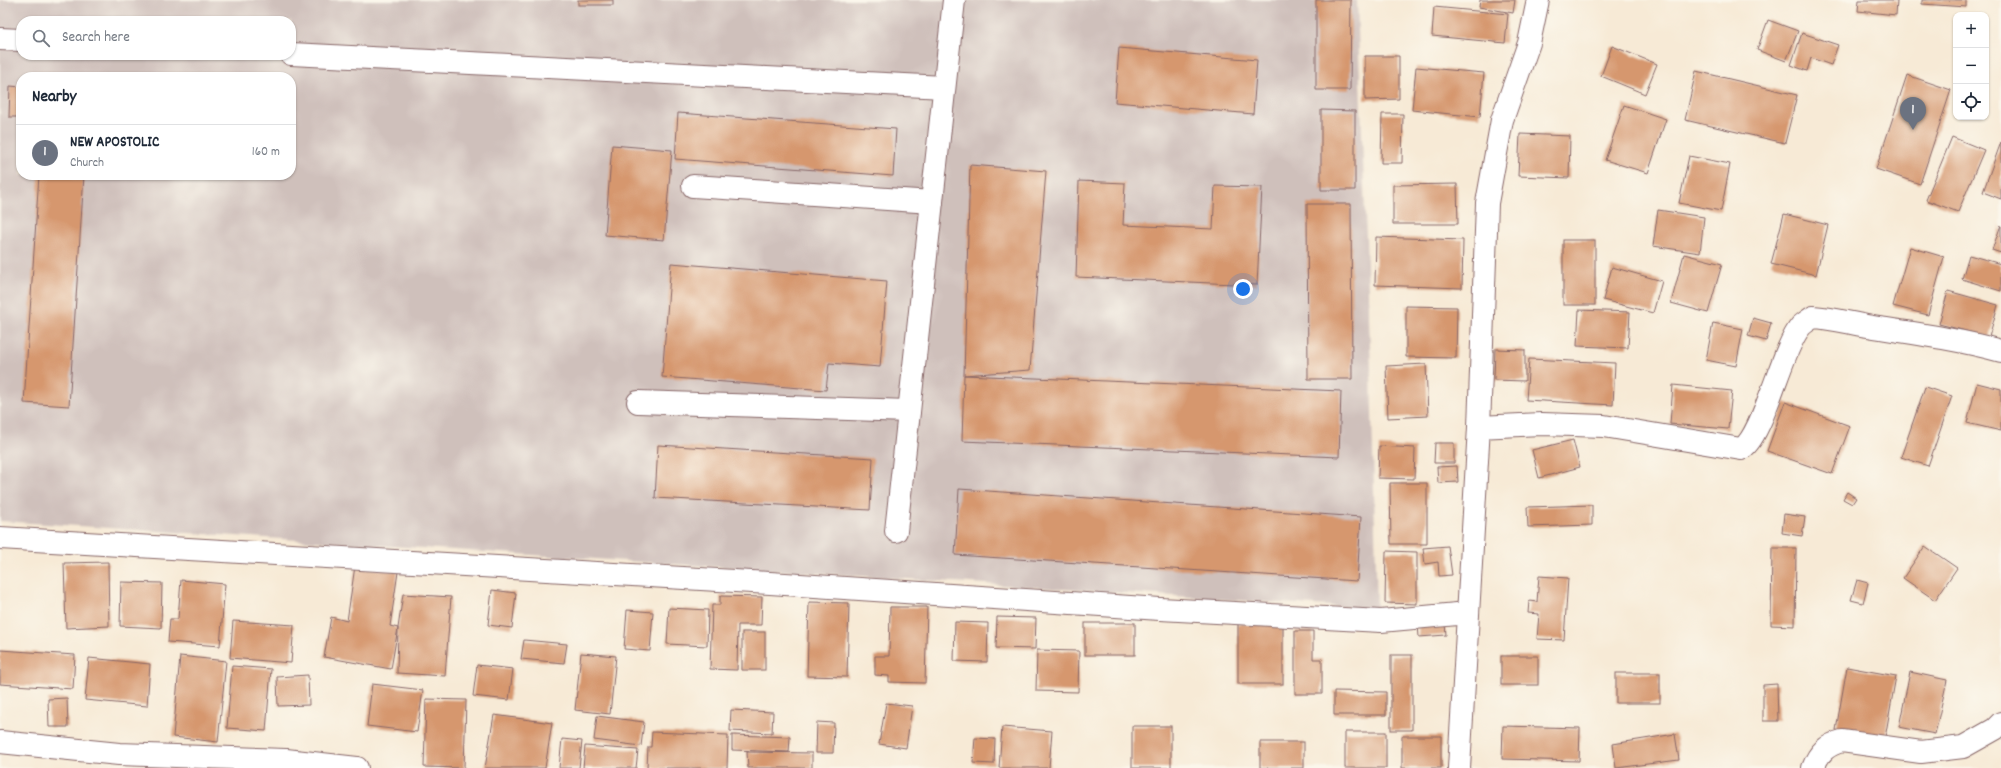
<!DOCTYPE html>
<meta charset="utf-8">
<style>
body{margin:0;font-family:Dekko,sans-serif;background:#f2f2f3;color:#1f2937}
.controls{position:absolute;right:12px;top:12px;display:grid;overflow:hidden;border-radius:8px;box-shadow:0 1px 3px #0004}
.controls button{width:36px;height:36px;display:grid;place-items:center;padding:0;border:0;border-bottom:1px solid #e0e1e3;background:#fff;color:#1f2937;font:20px sans-serif}
.you{position:absolute;left:1243px;top:289px;width:14px;height:14px;margin:-10px;border:3px solid #fff;border-radius:50%;background:#1a73e8;box-shadow:0 0 0 6px #1a73e833}
.badge{display:grid;place-items:center;width:26px;height:26px;border-radius:50%;background:#d93025;color:#fff;font-size:13px;font-weight:700}
.pin{position:absolute;translate:-50% -33px;filter:drop-shadow(0 1px 2px #0008)}
.pin::after{content:'';position:absolute;top:21px;width:14px;height:12px;background:inherit;clip-path:polygon(0 0,100% 0,50% 100%)}
.list{margin:0;padding:0;list-style:none}
h2{display:flex;justify-content:space-between;align-items:center;height:52px;margin:0;padding:0 16px;font-size:17px}
h2 small{font-size:13px;font-weight:400;color:#747a83}
.list li{display:grid;grid-template-columns:26px 1fr auto;gap:12px;align-items:center;box-sizing:border-box;height:56px;padding:0 16px;border-top:1px solid #e0e1e3}
.list b{display:block;font-size:15px;white-space:nowrap}
.list p{margin:0;font-size:13px;white-space:nowrap;color:#747a83}
.list em{font-size:13px;font-style:normal;color:#747a83}
.icon{flex:none;width:22px;height:22px;fill:none;stroke:currentColor;stroke-width:2;stroke-linecap:round;stroke-linejoin:round}
.map{position:relative;flex:none;width:2001px;height:768px;overflow:hidden}
.search{position:absolute;background:#fff;box-shadow:0 1px 3px #0004;left:16px;top:16px;width:280px;height:44px;display:flex;align-items:center;gap:10px;box-sizing:border-box;padding:0 14px;border-radius:16px;color:#747a83;font-size:15px}
.panel{position:absolute;background:#fff;box-shadow:0 1px 3px #0004;left:16px;top:72px;width:280px;height:108px;border-radius:16px}
.map>svg:first-child{display:block}
</style>
<div class="map">
<svg width="2001" height="768" viewBox="0 0 2001 768">
<rect width="100%" height="100%" fill="#fbf7ec"/>
<filter id="ink" filterUnits="userSpaceOnUse"><feTurbulence type="fractalNoise" baseFrequency=".025" numOctaves="2"/><feDisplacementMap in="SourceGraphic" scale="8" xChannelSelector="R" yChannelSelector="G"/><feConvolveMatrix kernelMatrix="1 2 1 2 8 2 1 2 1" color-interpolation-filters="sRGB"/></filter>
<filter id="wash" filterUnits="userSpaceOnUse"><feTurbulence type="fractalNoise" baseFrequency=".012" numOctaves="4" result="noise"/><feDisplacementMap in="SourceGraphic" scale="16" xChannelSelector="R" yChannelSelector="G"/><feGaussianBlur stdDeviation="0.9" result="paint"/><feColorMatrix in="noise" values="0 0 0 0 0 0 0 0 0 0 0 0 0 0 0 0 0 1.4 0 .05"/><feComposite in="paint" operator="in"/></filter>
<g filter="url(#wash)">
<rect width="100%" height="100%" fill="#f7ead6"/>
<path fill="#cfc0bb" fill-rule="evenodd" d="M0,0H1357L1371,371L1377,609L0,521ZM21,21H291V55H21ZM21,77H291V175H21Z"/>
<g id="blocks">
<g fill="#d6976e">
<rect x="578" y="0" width="35" height="5"/>
<polygon points="1316,0 1351,0 1350,90 1316,90"/>
<polygon points="1480,0 1515,0 1513,13 1479,7"/>
<polygon points="1859,0 1897,0 1896,15 1858,11"/>
<polygon points="1922,0 1966,0 1966,7 1922,4"/>
<polygon points="1434,7 1508,14 1505,43 1432,36"/>
<polygon points="1768,20 1798,31 1786,61 1757,50"/>
<polygon points="1802,33 1838,45 1831,65 1811,58 1807,71 1791,65"/>
<polygon points="1612,46 1657,64 1645,94 1601,76"/>
<polygon points="1119,48 1257,60 1253,114 1115,102"/>
<polygon points="1365,56 1399,56 1399,99 1365,100"/>
<polygon points="1416,67 1484,73 1480,117 1412,110"/>
<polygon points="1696,71 1797,95 1785,143 1685,120"/>
<polygon points="1907,75 1951,90 1920,184 1876,169"/>
<polygon points="10,86 21,87 21,117 9,117"/>
<polygon points="1624,105 1666,119 1648,173 1605,160"/>
<polygon points="1321,110 1355,111 1355,190 1321,190"/>
<polygon points="678,113 896,129 893,176 675,159"/>
<polygon points="1382,114 1403,114 1402,163 1381,163"/>
<polygon points="1520,134 1570,136 1569,178 1518,176"/>
<polygon points="1952,137 1984,150 1958,212 1926,200"/>
<polygon points="2001,142 2001,199 1983,192"/>
<polygon points="612,145 672,150 664,240 605,235"/>
<polygon points="1689,156 1730,164 1721,211 1679,203"/>
<polygon points="970,165 1046,171 1030,370 964,375"/>
<polygon points="39,175 84,175 69,406 24,403"/>
<polygon points="1079,181 1125,183 1123,225 1213,229 1215,186 1262,187 1257,285 1076,277"/>
<polygon points="1457,184 1458,224 1393,224 1393,185"/>
<polygon points="1307,204 1351,204 1352,379 1308,379"/>
<polygon points="1658,210 1704,217 1700,253 1653,246"/>
<polygon points="1784,214 1828,225 1816,275 1771,264"/>
<polygon points="2001,225 2001,253 1992,250"/>
<polygon points="1376,237 1463,240 1462,288 1375,285"/>
<rect x="1563" y="240" width="32" height="65"/>
<polygon points="1910,247 1944,257 1928,315 1893,306"/>
<polygon points="1684,254 1722,264 1708,313 1671,303"/>
<polygon points="1969,255 2001,264 2001,291 1962,279"/>
<polygon points="671,263 887,281 880,367 829,363 826,390 662,377"/>
<polygon points="1612,267 1662,281 1653,313 1603,300"/>
<polygon points="1948,291 1998,305 1989,337 1939,324"/>
<polygon points="1406,306 1457,307 1456,358 1406,357"/>
<polygon points="1579,310 1630,312 1628,348 1577,346"/>
<polygon points="1753,318 1771,323 1766,341 1748,336"/>
<polygon points="1713,323 1743,329 1736,366 1706,360"/>
<polygon points="1495,349 1525,350 1525,381 1494,380"/>
<polygon points="1529,359 1615,363 1613,405 1526,400"/>
<polygon points="1426,364 1428,416 1388,418 1386,366"/>
<polygon points="964,375 1341,391 1339,457 962,441"/>
<polygon points="1977,383 2001,389 2001,431 1967,423"/>
<polygon points="1673,385 1732,391 1728,429 1670,424"/>
<polygon points="1925,387 1952,396 1928,466 1901,457"/>
<polygon points="1785,402 1850,426 1832,474 1767,451"/>
<polygon points="1573,440 1580,467 1539,478 1532,450"/>
<polygon points="1435,443 1454,443 1454,463 1434,463"/>
<polygon points="658,445 873,458 870,510 655,498"/>
<polygon points="1379,446 1415,448 1414,479 1378,478"/>
<polygon points="1457,466 1458,482 1438,483 1437,467"/>
<polygon points="1390,483 1427,483 1427,544 1391,544"/>
<polygon points="959,489 1361,517 1357,581 955,555"/>
<polygon points="1847,492 1856,498 1852,504 1843,499"/>
<polygon points="1592,505 1592,525 1528,527 1527,507"/>
<polygon points="1784,514 1805,517 1802,536 1782,533"/>
<polygon points="1448,546 1452,575 1439,576 1438,562 1425,564 1423,548"/>
<polygon points="1925,546 1957,568 1935,600 1903,578"/>
<polygon points="1772,548 1796,548 1795,626 1771,625"/>
<polygon points="1386,551 1417,552 1417,604 1385,603"/>
<polygon points="108,562 109,626 66,628 64,563"/>
<polygon points="355,566 398,572 390,626 398,628 391,669 324,657 331,617 347,621"/>
<polygon points="1539,576 1568,578 1564,640 1537,639 1539,614 1528,613 1529,601 1537,602"/>
<polygon points="181,580 225,584 220,646 168,642 170,619 178,619"/>
<polygon points="1857,580 1868,583 1863,603 1851,600"/>
<polygon points="121,582 162,583 161,628 120,626"/>
<polygon points="492,590 516,593 512,628 488,625"/>
<polygon points="403,594 451,597 445,676 397,673 398,628"/>
<polygon points="720,596 762,597 761,625 738,625 737,670 710,669 712,605 720,605"/>
<polygon points="809,602 849,603 847,677 807,676"/>
<polygon points="890,607 927,607 925,683 889,682 889,676 875,675 875,656 889,656"/>
<polygon points="669,608 708,610 707,646 667,644"/>
<polygon points="627,610 653,612 650,651 624,649"/>
<polygon points="997,617 1036,618 1035,649 996,648"/>
<polygon points="233,621 294,625 291,663 230,658"/>
<polygon points="955,622 988,623 987,662 954,661"/>
<rect x="1085" y="623" width="50" height="32"/>
<polygon points="1445,623 1446,635 1419,637 1418,625"/>
<rect x="1238" y="624" width="45" height="60"/>
<polygon points="1295,631 1313,631 1313,659 1322,659 1322,694 1295,694"/>
<rect x="742" y="632" width="23" height="38"/>
<polygon points="524,640 567,644 564,663 521,659"/>
<polygon points="0,650 75,655 73,689 0,684"/>
<polygon points="1037,650 1079,651 1078,692 1036,691"/>
<polygon points="581,653 616,656 610,714 575,710"/>
<rect x="1391" y="655" width="21" height="75"/>
<polygon points="180,656 226,661 218,742 173,737"/>
<rect x="1501" y="656" width="37" height="29"/>
<polygon points="89,658 150,664 147,706 85,700"/>
<polygon points="477,665 513,669 509,700 473,696"/>
<polygon points="232,666 271,669 266,731 227,728"/>
<polygon points="1847,667 1896,676 1885,738 1836,730"/>
<polygon points="1910,672 1947,680 1935,734 1899,727"/>
<rect x="1616" y="673" width="44" height="30"/>
<polygon points="308,675 309,705 278,706 277,677"/>
<polygon points="372,684 423,690 417,732 367,726"/>
<polygon points="1777,684 1778,721 1763,721 1763,685"/>
<polygon points="1334,691 1386,692 1386,715 1334,715"/>
<polygon points="67,698 68,727 49,727 48,699"/>
<polygon points="426,699 466,700 464,768 424,767"/>
<polygon points="886,703 912,706 906,748 879,744"/>
<polygon points="731,710 773,712 772,733 730,731"/>
<polygon points="494,715 552,723 545,768 485,768"/>
<polygon points="597,716 644,722 641,746 594,740"/>
<polygon points="817,722 834,723 833,753 816,753"/>
<rect x="1132" y="726" width="39" height="42"/>
<polygon points="1503,726 1580,728 1579,761 1502,759"/>
<polygon points="1002,727 1052,731 1049,768 999,768"/>
<polygon points="652,732 728,735 727,768 647,768 648,747 651,747"/>
<rect x="1345" y="732" width="41" height="36"/>
<polygon points="1675,734 1679,760 1616,768 1613,744"/>
<polygon points="732,735 790,737 789,752 732,750"/>
<rect x="1402" y="736" width="39" height="32"/>
<polygon points="975,738 995,739 994,764 973,763"/>
<polygon points="562,739 582,741 579,768 559,768"/>
<rect x="1260" y="742" width="44" height="26"/>
<polygon points="585,746 638,750 636,768 583,768"/>
<polygon points="747,752 812,753 812,768 748,768"/>
</g>
</g>
</g>
<g filter="url(#ink)">
<use href="#blocks" fill-opacity="0" stroke="#876667" stroke-width="1"/>
<g fill="none" stroke-linecap="round" stroke-linejoin="round">
<g stroke="#876667" stroke-width="24">
<g id="minor">
<polyline points="0,39 21,40"/>
<polyline points="291,54 944,87"/>
<polyline points="693,186 932,202"/>
<polyline points="638,402 909,411"/>
<path d="M1479,427L1542,424L1604,426L1741,449C1763,438 1781,349 1801,326C1804,323 1809,320 1813,317C1832,318 1849,323 1867,326C1912,333 1957,339 2001,351"/>
<polyline points="896,531 954,0"/>
<polyline points="0,538 770,583 1160,609 1381,621 1468,613"/>
<polyline points="0,742 119,754 286,760 357,768"/>
<polyline points="1459,768 1479,427 1487,203 1502,120 1529,43 1538,0"/>
<path d="M1813,768C1819,752 1827,745 1842,741L1921,752L1963,747L1995,729L2001,723"/>
</g>
</g>
<use href="#minor" stroke="#fff" stroke-width="22"/>
</g>
</g>
</svg>
<div class="controls">
<button>+</button>
<button>−</button>
<button><svg class="icon" aria-label="locate" viewBox="0 0 24 24"><circle cx="12" cy="12" r="6"/><path d="M12 2v4M12 18v4M2 12h4M18 12h4"/></svg></button>
</div>
<div class="you"></div>
<div class="pin badge" style="left:1913px;top:130px;background:#6b7280">1</div>
<div class="search"><svg class="icon" aria-label="search" viewBox="0 0 24 24"><circle cx="10" cy="10" r="6"/><path d="M15 15l6 6"/></svg>Search here</div>
<section class="panel">
<h2>Nearby<small></small></h2>
<ul class="list">
<li><span class="badge" style="background:#6b7280">1</span><div><b>NEW APOSTOLIC</b><p>Church</p></div><em>160 m</em></li>
</ul>
</section>
</div>
